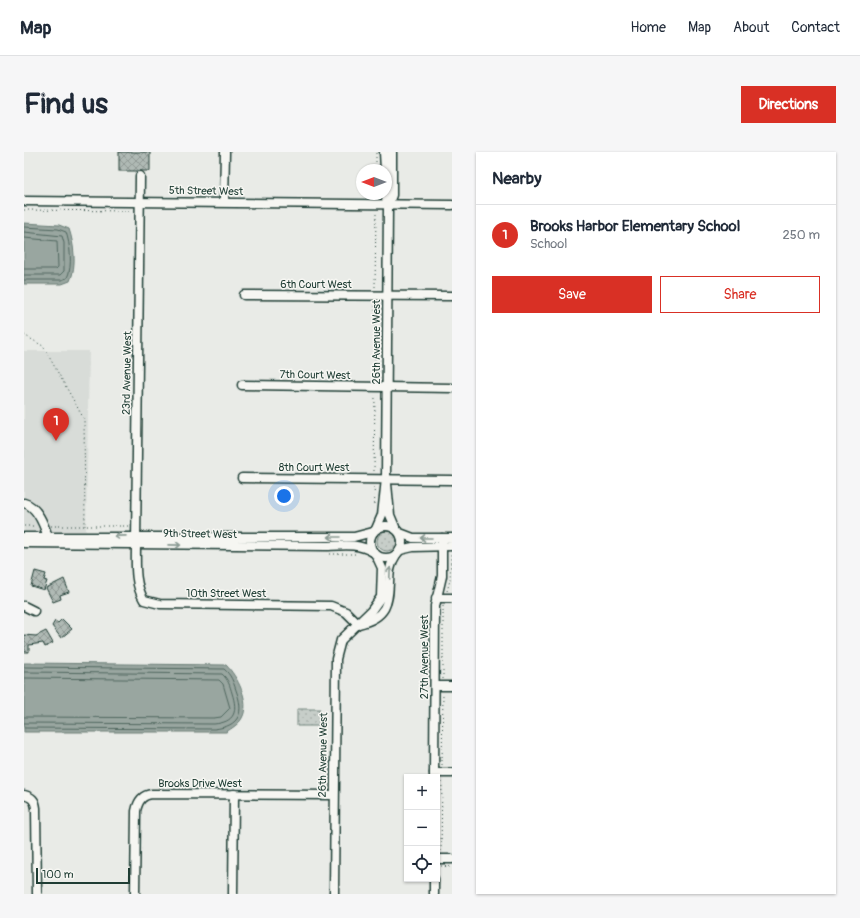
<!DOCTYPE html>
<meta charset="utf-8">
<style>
body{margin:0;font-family:Pangolin,sans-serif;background:#f6f6f7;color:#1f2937}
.controls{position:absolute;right:12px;bottom:12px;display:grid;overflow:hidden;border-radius:0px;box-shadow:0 1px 3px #0004}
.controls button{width:36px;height:36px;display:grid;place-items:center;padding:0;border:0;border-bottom:1px solid #e0e1e3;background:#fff;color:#1f2937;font:20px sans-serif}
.compass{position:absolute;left:332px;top:12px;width:36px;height:36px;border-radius:50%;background:#fff;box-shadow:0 1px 3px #0004;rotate:270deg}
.scale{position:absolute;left:12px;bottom:10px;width:94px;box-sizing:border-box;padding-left:4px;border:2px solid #1f3d34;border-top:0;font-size:11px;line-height:14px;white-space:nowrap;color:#1f3d34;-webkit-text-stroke:3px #f6f6f2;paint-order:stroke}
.you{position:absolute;left:260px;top:344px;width:14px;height:14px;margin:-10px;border:3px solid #fff;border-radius:50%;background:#1a73e8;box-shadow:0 0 0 6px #1a73e833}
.badge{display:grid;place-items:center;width:26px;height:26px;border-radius:50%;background:#d93025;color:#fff;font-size:13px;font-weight:700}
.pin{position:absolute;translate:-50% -33px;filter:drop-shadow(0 1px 2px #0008)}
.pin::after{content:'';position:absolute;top:21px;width:14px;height:12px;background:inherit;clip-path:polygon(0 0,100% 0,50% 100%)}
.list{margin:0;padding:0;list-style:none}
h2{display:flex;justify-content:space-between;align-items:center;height:52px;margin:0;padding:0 16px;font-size:17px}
h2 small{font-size:13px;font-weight:400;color:#747a83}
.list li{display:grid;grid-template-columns:26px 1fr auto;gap:12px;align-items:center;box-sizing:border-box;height:60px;padding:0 16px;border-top:1px solid #e0e1e3}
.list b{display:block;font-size:15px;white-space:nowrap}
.list p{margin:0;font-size:13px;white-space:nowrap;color:#747a83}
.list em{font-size:13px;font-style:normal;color:#747a83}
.actions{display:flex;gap:8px;padding:12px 16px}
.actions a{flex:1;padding:9px 0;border:1px solid #d93025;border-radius:0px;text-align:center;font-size:14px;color:#d93025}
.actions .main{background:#d93025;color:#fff}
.icon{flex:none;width:22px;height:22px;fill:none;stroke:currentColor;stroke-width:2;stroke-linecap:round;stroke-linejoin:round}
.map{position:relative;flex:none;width:428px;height:742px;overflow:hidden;border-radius:0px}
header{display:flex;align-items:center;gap:24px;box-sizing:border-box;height:56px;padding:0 20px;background:#fff;border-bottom:1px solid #e0e1e3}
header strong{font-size:19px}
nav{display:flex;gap:22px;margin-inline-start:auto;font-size:14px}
.intro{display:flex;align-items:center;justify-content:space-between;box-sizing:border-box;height:96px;padding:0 24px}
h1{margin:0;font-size:28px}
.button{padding:10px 18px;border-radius:0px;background:#d93025;color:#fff;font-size:14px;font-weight:700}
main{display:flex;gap:24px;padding:0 24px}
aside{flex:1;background:#fff;border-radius:0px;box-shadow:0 1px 3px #0004}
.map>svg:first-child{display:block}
</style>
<header>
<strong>Map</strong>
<nav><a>Home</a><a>Map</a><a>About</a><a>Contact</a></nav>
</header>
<div class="intro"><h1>Find us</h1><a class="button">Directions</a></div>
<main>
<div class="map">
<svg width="428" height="742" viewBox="0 0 428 742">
<defs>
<pattern id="grass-dots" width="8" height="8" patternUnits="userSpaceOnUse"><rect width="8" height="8" fill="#c7cec9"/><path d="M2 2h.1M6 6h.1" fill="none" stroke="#aab2ad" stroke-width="1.8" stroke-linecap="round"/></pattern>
<pattern id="building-cross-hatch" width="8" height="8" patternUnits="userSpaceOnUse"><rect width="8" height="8" fill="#b0bab5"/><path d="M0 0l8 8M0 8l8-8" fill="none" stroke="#8f9894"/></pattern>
</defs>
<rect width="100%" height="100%" fill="#e9ebe7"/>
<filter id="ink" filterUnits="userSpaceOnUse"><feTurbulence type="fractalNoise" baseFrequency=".025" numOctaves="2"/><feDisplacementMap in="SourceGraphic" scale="8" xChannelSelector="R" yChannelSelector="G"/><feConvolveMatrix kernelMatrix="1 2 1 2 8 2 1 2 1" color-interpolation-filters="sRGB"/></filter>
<g filter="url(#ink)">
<polygon fill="#d8dcd8" points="0,199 65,199 62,379 0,379"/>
<g fill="url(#grass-dots)" stroke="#73867e">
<circle cx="363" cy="389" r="10"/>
<polygon points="273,557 296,557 295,574 273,574"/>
</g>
<g fill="#99a6a0" stroke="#687c75">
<path d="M0,71L35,73L45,77C50,92 53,114 46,129L38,132H0Z"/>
<path d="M0,511L202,513C213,524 227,550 218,566C215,572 208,576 202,580H0Z"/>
</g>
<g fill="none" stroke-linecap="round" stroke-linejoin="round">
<g stroke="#50675f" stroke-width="1">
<path d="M0,75L34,77L42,80C46,92 49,114 43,126L37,128H0"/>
<polyline points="0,80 38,84 40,91 40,119 36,123 0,123"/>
<polyline points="0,86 33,89 34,115 32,117 0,117"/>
<path d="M0,515L200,517C207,523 209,529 212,538C220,560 217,574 190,577L0,576"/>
<path d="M0,520L198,522C204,527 206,534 208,541C214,560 211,570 190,572L0,571"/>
<polyline points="0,526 195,528 199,532 206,556 197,565 190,566 0,565"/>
</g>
</g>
<g fill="url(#building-cross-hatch)" stroke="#1f3d34">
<rect x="95" y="0" width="31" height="19"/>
<polygon points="11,419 22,422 20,428 23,429 20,438 7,434"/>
<polygon points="40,427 45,440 36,443 37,447 29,450 22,436"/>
<polygon points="38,467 48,477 37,486 28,474 31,469 34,471"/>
<polygon points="22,479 29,491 21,495 19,491 5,493 5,500 0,500 0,483 12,484"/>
</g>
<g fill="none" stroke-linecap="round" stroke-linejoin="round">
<g stroke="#1f3d34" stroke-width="11">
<g id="minor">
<polyline points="360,0 361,18"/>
<path d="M116,24L112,392C112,412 110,431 120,448L136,452L307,454L322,460L334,472"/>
<polyline points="0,49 428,53"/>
<polyline points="200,50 201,0"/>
<polyline points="364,53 368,43 368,0"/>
<polyline points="220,143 428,144"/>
<polyline points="218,233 428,236"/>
<polyline points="218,326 428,328"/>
<polyline points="363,332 366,363 371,375"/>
<path d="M0,351C13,354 20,373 24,385"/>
<circle cx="362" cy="390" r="16"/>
<polyline points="352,377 358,363 362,327 364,53 361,42"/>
<polyline points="376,381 389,386 428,386"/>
<polyline points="0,385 330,385 349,380"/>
<path d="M0,391L303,394C320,393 335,391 349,400"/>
<polyline points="376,398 389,395 428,394"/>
<polyline points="412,446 428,446"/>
<polyline points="0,454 10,459"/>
<path d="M334,472C381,462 355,426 372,403"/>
<polyline points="411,534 428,534"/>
<polyline points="410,621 428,621"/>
<polyline points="410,625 411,454 418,424 418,386"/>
<path d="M0,643C8,645 11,648 12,656L13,742"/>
<polyline points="413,707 428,707"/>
<polyline points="410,727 410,742"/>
<path d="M111,742L112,659C114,649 118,643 128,642L310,643"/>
<polyline points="209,742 210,642"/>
<polyline points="310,742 312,507 317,488 347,459 357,445 358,416 352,403"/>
</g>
</g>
<g stroke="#1f3d34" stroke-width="1" stroke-dasharray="1 3" stroke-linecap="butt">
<polyline points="352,18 352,0"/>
<polyline points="0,58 107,59"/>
<polyline points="351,135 352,61"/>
<polyline points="0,183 19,194 60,267 61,374"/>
<polyline points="351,227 351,151"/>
<polyline points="350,319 351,243"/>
<polyline points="350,335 351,353"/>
<polyline points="0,374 12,374"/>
<polyline points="27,374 106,374"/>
<polyline points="306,402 334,402"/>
<polyline points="423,439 426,428 427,402"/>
<polyline points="419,454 419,527"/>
<polyline points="418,613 419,542"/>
<polyline points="417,699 418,628"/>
<polyline points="417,714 428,715"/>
</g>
<use href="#minor" stroke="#f6f6f2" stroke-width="8"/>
</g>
<defs><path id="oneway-shaft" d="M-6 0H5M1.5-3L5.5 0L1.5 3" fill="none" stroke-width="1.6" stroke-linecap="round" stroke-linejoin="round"/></defs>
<g stroke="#8a9a93">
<use href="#oneway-shaft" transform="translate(96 384) rotate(179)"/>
<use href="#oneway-shaft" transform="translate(310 385) rotate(-180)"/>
<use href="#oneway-shaft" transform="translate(402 386) rotate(-180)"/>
<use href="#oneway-shaft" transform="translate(151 393) rotate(1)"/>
<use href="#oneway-shaft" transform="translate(366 421) rotate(-87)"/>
</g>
</g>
<g text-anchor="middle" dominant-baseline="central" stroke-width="3" stroke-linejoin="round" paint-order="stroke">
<g font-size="11" fill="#1f3d34" stroke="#f6f6f2">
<text transform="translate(182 39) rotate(1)">5th Street West</text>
<text x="292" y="132">6th Court West</text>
<text transform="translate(352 190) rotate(-90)">26th Avenue West</text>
<text transform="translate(103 221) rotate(-89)">23rd Avenue West</text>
<text transform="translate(291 223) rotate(1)">7th Court West</text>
<text x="290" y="315">8th Court West</text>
<text transform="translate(176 382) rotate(1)">9th Street West</text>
<text x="202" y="441">10th Street West</text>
<text transform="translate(400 505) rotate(-90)">27th Avenue West</text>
<text transform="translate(299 603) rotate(-89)">26th Avenue West</text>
<text x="176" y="631">Brooks Drive West</text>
</g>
</g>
</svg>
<div class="controls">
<button>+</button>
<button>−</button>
<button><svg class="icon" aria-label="locate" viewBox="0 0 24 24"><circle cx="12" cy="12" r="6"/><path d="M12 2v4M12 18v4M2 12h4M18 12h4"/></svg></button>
</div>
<svg class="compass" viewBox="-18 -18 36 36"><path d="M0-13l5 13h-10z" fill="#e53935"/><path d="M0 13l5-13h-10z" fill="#747a83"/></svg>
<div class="scale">100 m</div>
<div class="you"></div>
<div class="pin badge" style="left:32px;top:289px">1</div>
</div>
<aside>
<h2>Nearby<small></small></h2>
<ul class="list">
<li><span class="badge">1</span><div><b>Brooks Harbor Elementary School</b><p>School</p></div><em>250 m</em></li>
</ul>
<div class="actions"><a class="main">Save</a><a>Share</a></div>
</aside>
</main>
